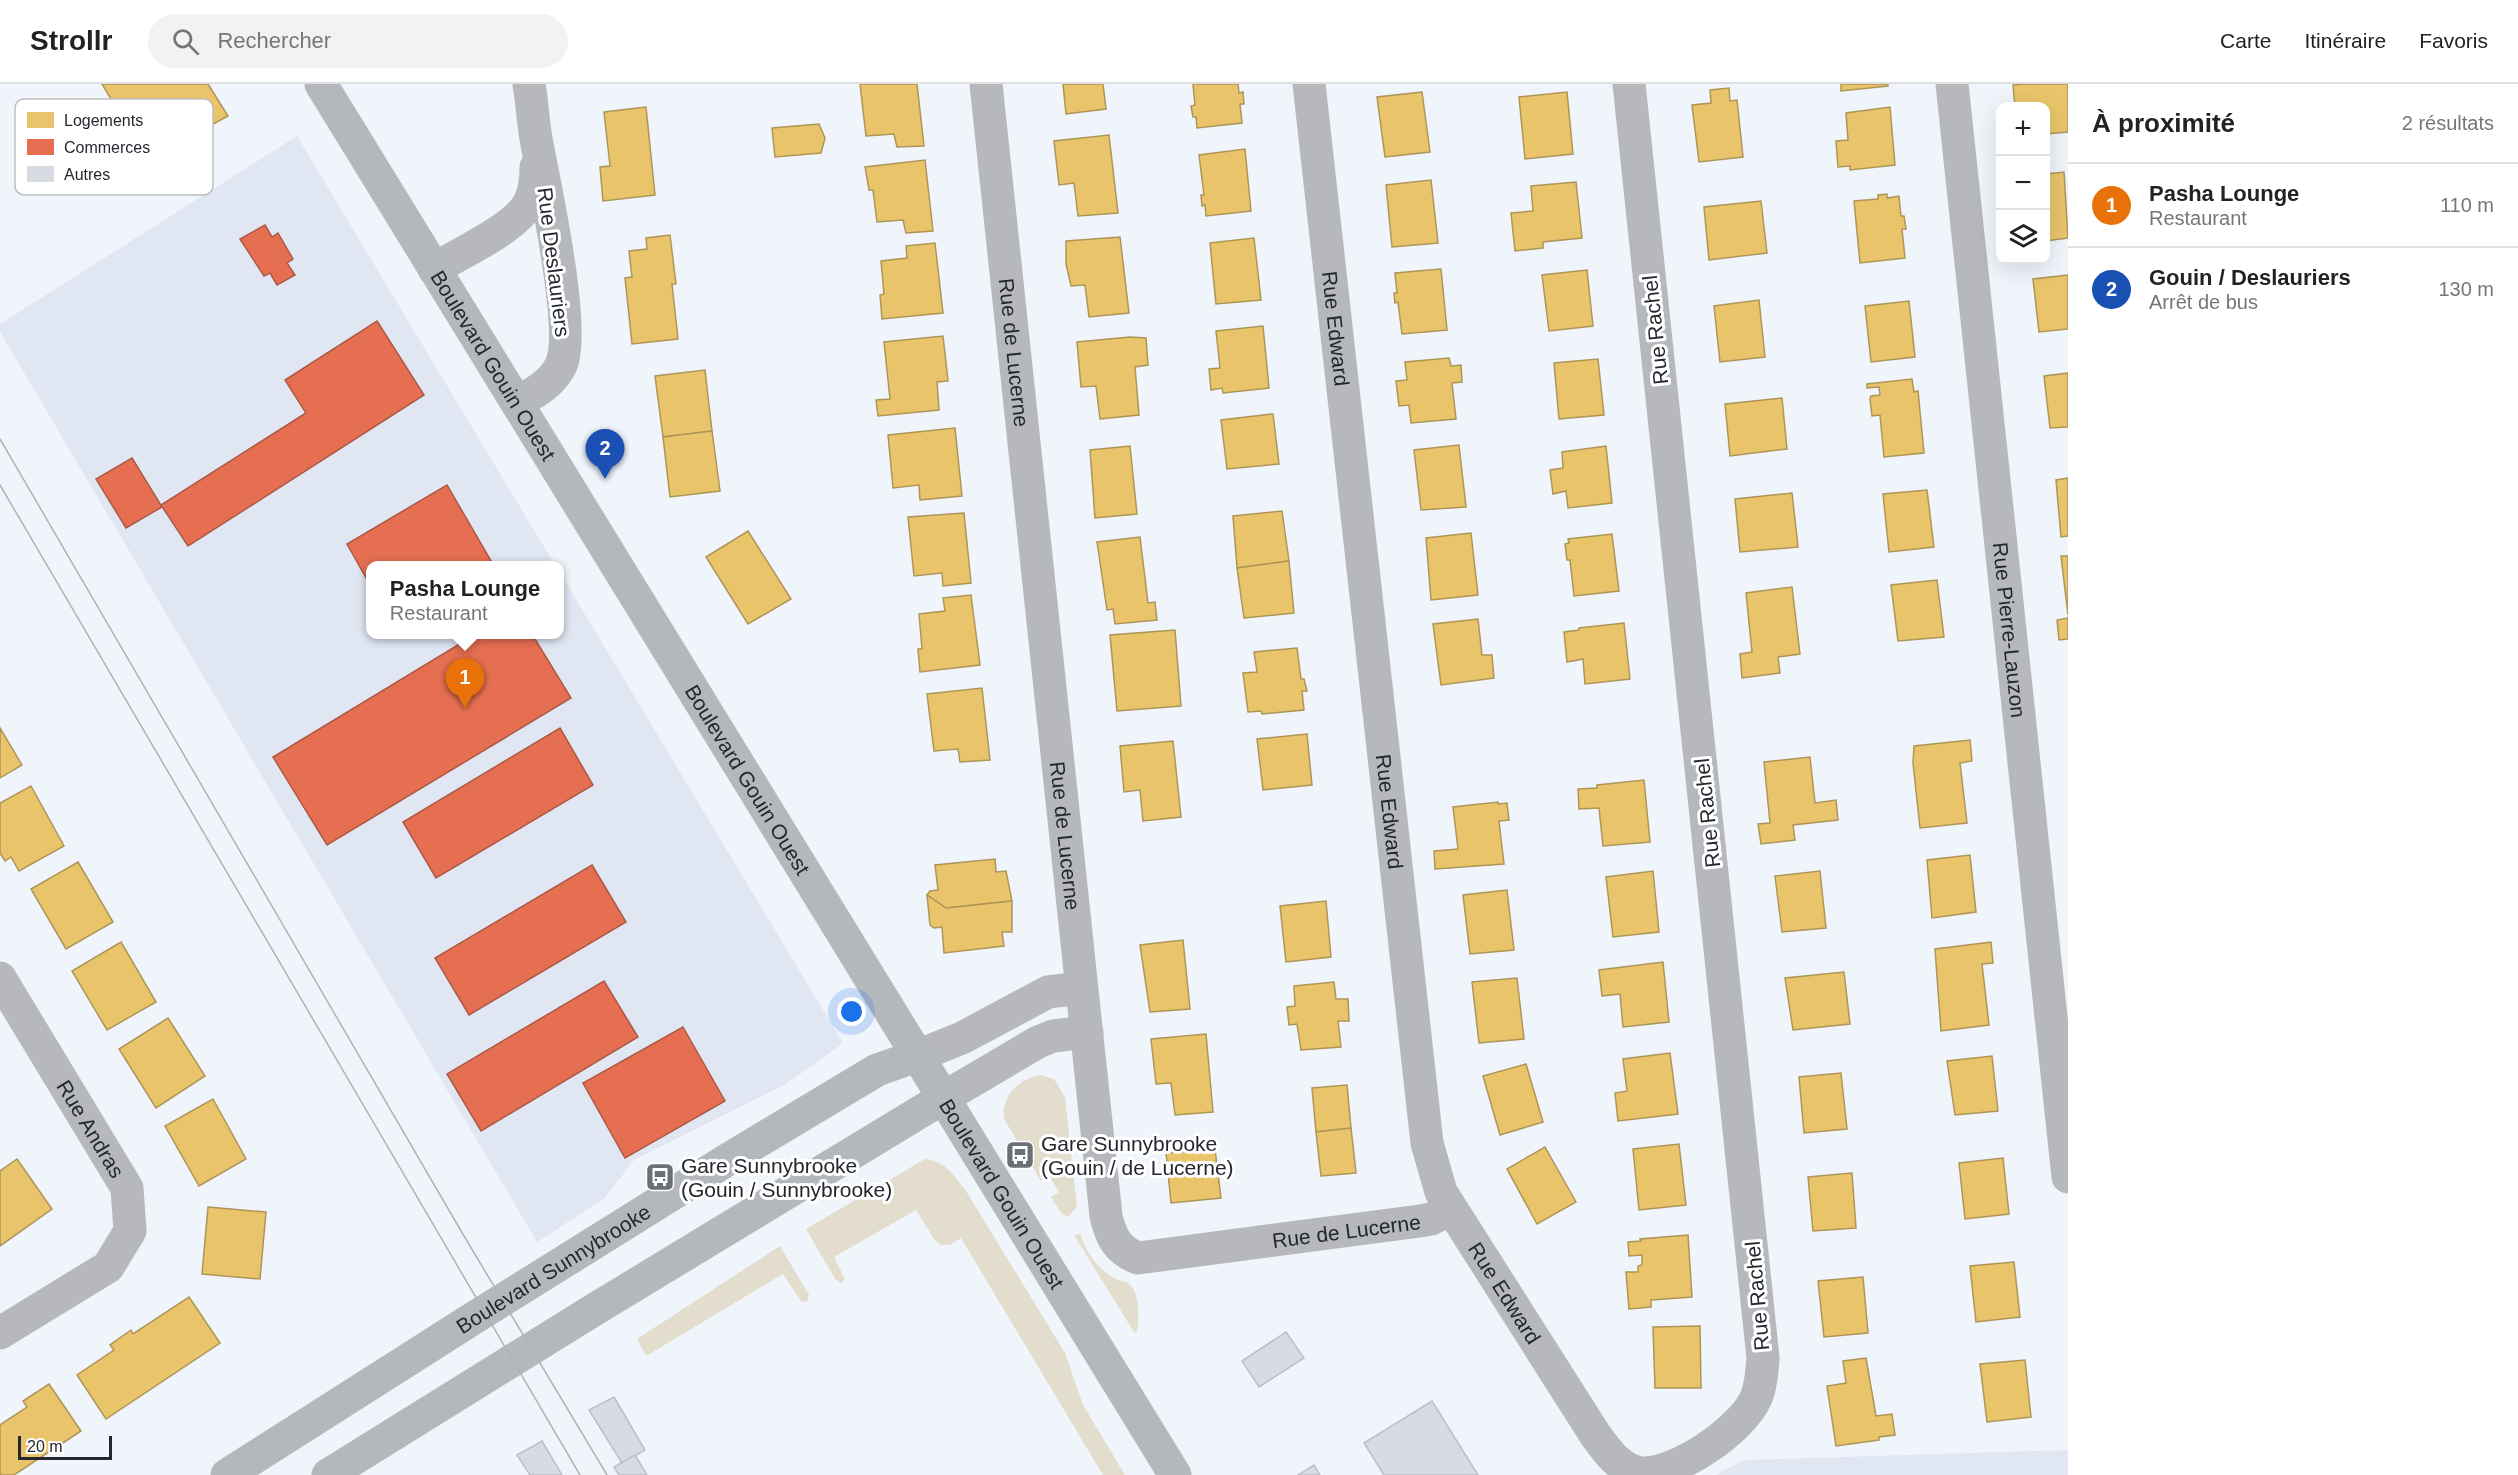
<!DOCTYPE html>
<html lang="fr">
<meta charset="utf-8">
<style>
body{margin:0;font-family:Arial,sans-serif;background:#f2f2f2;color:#222}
.controls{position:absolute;right:18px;top:18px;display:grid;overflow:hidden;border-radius:12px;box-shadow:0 6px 24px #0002}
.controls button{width:54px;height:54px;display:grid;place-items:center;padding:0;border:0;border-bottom:2px solid #e0e0e0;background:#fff;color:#222;font:30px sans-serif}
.scale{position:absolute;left:18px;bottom:15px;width:94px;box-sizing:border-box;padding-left:6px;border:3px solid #23272e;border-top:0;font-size:16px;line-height:21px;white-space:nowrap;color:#23272e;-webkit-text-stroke:4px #fff;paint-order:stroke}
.you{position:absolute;left:852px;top:928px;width:21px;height:21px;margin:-15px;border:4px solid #fff;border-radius:50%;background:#1a73e8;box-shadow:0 0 0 9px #1a73e833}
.badge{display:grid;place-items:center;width:39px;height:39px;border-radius:50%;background:#0b8043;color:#fff;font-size:20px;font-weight:700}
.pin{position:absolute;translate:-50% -50px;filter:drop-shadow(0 2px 3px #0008)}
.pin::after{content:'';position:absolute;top:32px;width:21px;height:18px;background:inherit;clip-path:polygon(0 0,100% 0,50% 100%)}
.popup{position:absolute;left:366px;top:477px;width:198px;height:78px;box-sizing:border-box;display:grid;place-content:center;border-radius:12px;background:#fff;filter:drop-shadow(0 2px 4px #0005);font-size:20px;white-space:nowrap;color:#767676}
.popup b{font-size:22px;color:#222}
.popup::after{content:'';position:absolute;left:50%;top:100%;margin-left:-12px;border:12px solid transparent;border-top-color:#fff}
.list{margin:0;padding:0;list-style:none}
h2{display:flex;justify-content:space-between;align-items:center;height:78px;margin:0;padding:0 24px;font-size:26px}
h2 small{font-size:20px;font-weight:400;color:#767676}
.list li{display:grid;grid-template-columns:39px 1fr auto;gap:18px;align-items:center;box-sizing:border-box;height:84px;padding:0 24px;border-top:2px solid #e0e0e0}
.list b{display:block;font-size:22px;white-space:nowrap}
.list p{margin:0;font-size:20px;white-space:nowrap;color:#767676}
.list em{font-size:20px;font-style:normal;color:#767676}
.icon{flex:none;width:33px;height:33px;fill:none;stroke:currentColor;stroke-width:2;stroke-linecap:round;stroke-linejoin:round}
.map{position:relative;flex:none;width:2068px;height:1391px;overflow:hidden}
header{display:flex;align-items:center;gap:36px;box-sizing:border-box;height:84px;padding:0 30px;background:#fff;border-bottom:2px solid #e0e0e0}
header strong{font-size:28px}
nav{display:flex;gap:33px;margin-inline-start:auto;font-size:21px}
.search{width:420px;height:54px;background:#f2f2f2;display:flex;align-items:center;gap:15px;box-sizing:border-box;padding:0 21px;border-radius:33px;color:#767676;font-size:22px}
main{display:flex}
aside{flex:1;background:#fff}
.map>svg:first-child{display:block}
</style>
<header>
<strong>Strollr</strong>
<div class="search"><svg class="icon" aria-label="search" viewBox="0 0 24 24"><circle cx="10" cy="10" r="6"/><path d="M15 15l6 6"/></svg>Rechercher</div>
<nav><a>Carte</a><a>Itinéraire</a><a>Favoris</a></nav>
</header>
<main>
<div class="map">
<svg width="2068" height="1391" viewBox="0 0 2068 1391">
<rect width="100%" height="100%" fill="#f0f4fb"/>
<g fill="#e0e7f3">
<polygon points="297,52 555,481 370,482 370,550 560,550 560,489 843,959 786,1000 634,1076 605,1114 537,1158 0,248 0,240"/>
<polygon points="2068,1366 2068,1391 1716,1391 1744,1376"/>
</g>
<g fill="#e2ddcc">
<path d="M1041,991L1054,995L1065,1013L1077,1123L1068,1133L1061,1129L1051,1113L1059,1108L1049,1092L1041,1097L1004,1035C1001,1012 1018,995 1041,991Z"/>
<path d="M925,1075C946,1077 954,1092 966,1107L1065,1269L1083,1321L1125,1391H1103L961,1154L950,1161H941L934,1155L916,1126L834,1173L845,1195L841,1199L835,1195L806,1145Z"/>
<path d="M1080,1150C1086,1168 1097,1184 1114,1194C1120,1197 1127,1197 1131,1202C1140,1212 1139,1236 1137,1248H1134L1074,1151Z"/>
<polygon points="780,1162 809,1211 807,1218 801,1217 783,1190 646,1272 637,1255"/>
</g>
<g fill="#e9c46a" stroke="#ae9558" stroke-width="1.5">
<polygon points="102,0 208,0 228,32 147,76"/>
<polygon points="860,0 917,0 924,62 897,63 894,50 866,52"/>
<polygon points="1063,0 1103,0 1106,25 1066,30"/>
<polygon points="1193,0 1238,0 1239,9 1243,8 1244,20 1240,20 1242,39 1197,44 1196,33 1193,33 1191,22 1195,21"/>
<polygon points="1841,0 1888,0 1888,2 1841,7"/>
<polygon points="2026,0 2068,0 2068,48 2046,50 2046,22 2015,22 2013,1"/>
<polygon points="1729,4 1730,17 1737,16 1743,73 1699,78 1692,21 1711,19 1710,6"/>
<polygon points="1422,8 1430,68 1385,73 1377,13"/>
<polygon points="1567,8 1573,70 1525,75 1519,13"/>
<polygon points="646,23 655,111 603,117 600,83 610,82 604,28"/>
<polygon points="1890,23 1895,81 1850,86 1850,82 1838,83 1836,57 1848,56 1846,29"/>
<polygon points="819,40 825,54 821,69 775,73 772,44"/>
<polygon points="1109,51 1118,129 1078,132 1074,99 1059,101 1054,57"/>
<polygon points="1245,65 1251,127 1206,132 1205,121 1202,122 1201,111 1204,111 1199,71"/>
<polygon points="925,76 933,147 906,149 903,136 877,138 873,106 869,106 865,83"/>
<polygon points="2064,88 2068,154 2046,157 2046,90"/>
<polygon points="1431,96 1438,159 1392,163 1386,101"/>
<polygon points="1576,98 1582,154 1543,158 1543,164 1515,167 1511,129 1533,127 1531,102"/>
<polygon points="1887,110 1887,114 1899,112 1901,132 1904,132 1906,145 1902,145 1905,174 1860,179 1854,117 1878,115 1878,111"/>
<polygon points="1761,117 1767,169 1709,176 1704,123"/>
<polygon points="670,151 676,200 672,200 678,255 632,260 625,194 632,193 629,167 647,165 646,154"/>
<polygon points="1120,153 1129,229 1089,233 1085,201 1071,202 1066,180 1066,157"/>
<polygon points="1254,154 1261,216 1216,220 1210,159"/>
<polygon points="935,159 943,229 882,235 880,211 884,210 881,177 907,174 906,162"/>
<polygon points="1441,185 1447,246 1402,250 1398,218 1395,219 1394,209 1397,209 1395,189"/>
<polygon points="1587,186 1593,242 1549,247 1542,191"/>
<polygon points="2068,191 2068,245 2039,248 2033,195"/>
<polygon points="1759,216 1765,273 1720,278 1714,222"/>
<polygon points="1909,217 1915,273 1871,278 1865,222"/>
<polygon points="1263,242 1269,304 1223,309 1222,304 1211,306 1209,285 1220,284 1216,247"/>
<polygon points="943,252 948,297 937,298 939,326 878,332 876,316 890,315 884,258"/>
<polygon points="1130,253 1146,254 1148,281 1135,283 1139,331 1100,335 1096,302 1081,303 1077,258"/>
<polygon points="1449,274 1451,282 1461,281 1462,298 1452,299 1456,335 1411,339 1409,321 1399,322 1396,297 1407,296 1405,278"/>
<polygon points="1598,275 1604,331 1559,335 1554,279"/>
<polygon points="705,286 712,347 663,353 655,292"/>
<polygon points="2068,289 2068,343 2050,344 2044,292"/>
<polygon points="1912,295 1914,308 1918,307 1924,369 1884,373 1880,331 1872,332 1870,315 1871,312 1880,311 1879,303 1867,304 1867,300"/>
<polygon points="1782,314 1787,365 1730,372 1725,320"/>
<polygon points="1273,330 1279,380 1227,385 1221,336"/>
<polygon points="955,344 962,412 920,416 919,401 893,404 888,351"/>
<polygon points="712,347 720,407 670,413 663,353"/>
<polygon points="1459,361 1466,423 1421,426 1414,366"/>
<polygon points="1130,362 1137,430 1095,434 1090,366"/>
<polygon points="1606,362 1612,419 1568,424 1566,407 1553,410 1550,386 1563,384 1562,368"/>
<polygon points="2068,394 2068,452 2061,453 2056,396"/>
<polygon points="1927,406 1934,463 1889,468 1883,410"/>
<polygon points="1792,409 1798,463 1740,468 1735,415"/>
<polygon points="1282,427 1289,477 1237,484 1233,432"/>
<polygon points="964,429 971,499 943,502 942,489 914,492 908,433"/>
<polygon points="748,447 791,515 748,540 706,473"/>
<polygon points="1471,449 1478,511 1431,516 1426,454"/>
<polygon points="1612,450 1619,507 1574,512 1570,476 1567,476 1565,460 1569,459 1568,455"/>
<polygon points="1140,453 1148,519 1155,518 1157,536 1115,540 1113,525 1107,526 1097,458"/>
<polygon points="2061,472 2068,472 2068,531"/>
<polygon points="1289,477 1294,529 1244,534 1237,484"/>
<polygon points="1937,496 1944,553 1898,557 1891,501"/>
<polygon points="1792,503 1800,570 1778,573 1780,589 1742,594 1740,570 1752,568 1746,509"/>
<polygon points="971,511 980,581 920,588 918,565 922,565 919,530 945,527 943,514"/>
<polygon points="2068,534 2068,555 2059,556 2057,536"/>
<polygon points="1478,535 1482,571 1492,571 1494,594 1441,601 1433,540"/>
<polygon points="1624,539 1630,595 1585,600 1583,575 1567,578 1564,548 1579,546 1579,544"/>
<polygon points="1175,546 1181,622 1117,627 1110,551"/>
<polygon points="1297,564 1301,595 1304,595 1307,607 1302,607 1304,626 1262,630 1261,627 1248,628 1243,589 1257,588 1254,568"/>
<polygon points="982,604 990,676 960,678 958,665 934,667 927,610"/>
<polygon points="0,644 22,681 0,694"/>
<polygon points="1307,650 1312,701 1263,706 1257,655"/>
<polygon points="1970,656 1972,677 1960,679 1967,739 1920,744 1913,679 1914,662"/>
<polygon points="1173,657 1181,733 1143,737 1140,706 1124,708 1120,662"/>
<polygon points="1810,673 1815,719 1836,716 1838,736 1793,741 1795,756 1761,760 1758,740 1770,739 1764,678"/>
<polygon points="1644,696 1650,758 1603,762 1599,724 1579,725 1578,705 1597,704 1597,701"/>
<polygon points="31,702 64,762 19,787 11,773 5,777 0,769 0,719"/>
<polygon points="1498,718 1498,720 1507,719 1509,736 1499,737 1504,780 1435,785 1434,767 1458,765 1453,723"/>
<polygon points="1970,771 1976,828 1932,834 1927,776"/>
<polygon points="995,775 996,788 1006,787 1012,817 946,824 927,811 930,807 938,806 935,781"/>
<polygon points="78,778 113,838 66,865 31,805"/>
<polygon points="1653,787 1659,848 1613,853 1606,793"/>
<polygon points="1820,787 1826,844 1782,848 1775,792"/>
<polygon points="1507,806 1514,866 1470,870 1463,811"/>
<polygon points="927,811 946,824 1012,817 1012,848 1002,848 1004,862 944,869 942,843 934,844 930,841"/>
<polygon points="1326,817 1331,873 1286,878 1280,822"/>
<polygon points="1183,856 1190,925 1150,928 1140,861"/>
<polygon points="121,858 156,918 107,946 72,887"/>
<polygon points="1991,858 1993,879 1982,880 1989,941 1941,947 1935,865"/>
<polygon points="1663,878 1669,938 1623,943 1620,910 1602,912 1599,886"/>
<polygon points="1844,888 1850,940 1793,946 1785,894"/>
<polygon points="1517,894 1524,955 1479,959 1472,898"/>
<polygon points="1334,898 1336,915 1348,915 1349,937 1338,937 1341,963 1301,966 1297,940 1289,941 1287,923 1295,922 1294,902"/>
<polygon points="168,934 205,992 156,1024 119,965"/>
<polygon points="1206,950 1213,1028 1175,1031 1171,999 1156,1000 1151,955"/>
<polygon points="1670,969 1678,1030 1618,1037 1615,1009 1627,1007 1623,975"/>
<polygon points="1992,972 1998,1027 1955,1031 1947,977"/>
<polygon points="1526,980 1543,1038 1500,1051 1483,992"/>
<polygon points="1841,989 1847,1045 1804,1049 1799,993"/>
<polygon points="1347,1001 1351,1044 1316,1048 1312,1004"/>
<polygon points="213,1015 246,1075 199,1102 165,1042"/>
<polygon points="1351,1044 1356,1089 1321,1092 1316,1048"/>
<polygon points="1679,1060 1686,1121 1639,1126 1633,1065"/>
<polygon points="1545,1063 1576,1118 1537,1140 1507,1085"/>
<polygon points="1215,1065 1221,1114 1171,1119 1166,1069"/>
<polygon points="2003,1074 2009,1130 1965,1135 1959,1079"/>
<polygon points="17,1075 52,1125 0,1162 0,1087"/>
<polygon points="1852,1089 1856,1144 1813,1147 1808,1093"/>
<polygon points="208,1123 266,1128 260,1195 202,1190"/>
<polygon points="1688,1151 1692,1213 1651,1216 1651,1223 1629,1225 1626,1188 1638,1188 1638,1182 1642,1181 1642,1171 1629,1172 1628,1158 1641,1157 1640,1155"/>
<polygon points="2014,1178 2020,1233 1976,1238 1970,1182"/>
<polygon points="1863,1193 1868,1249 1824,1253 1818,1197"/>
<polygon points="189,1213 220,1259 106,1335 77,1291 114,1266 110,1261 131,1246 133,1250"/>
<polygon points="1700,1242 1701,1304 1655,1304 1653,1243"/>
<polygon points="1866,1274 1876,1332 1892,1330 1895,1351 1879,1353 1879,1356 1836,1362 1827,1302 1846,1299 1843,1277"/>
<polygon points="2025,1276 2031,1333 1987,1338 1980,1280"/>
<polygon points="49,1300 81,1347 14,1391 0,1391 0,1341 27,1323 23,1317"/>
</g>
<g fill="#e76f51" stroke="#ac5946" stroke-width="1.5">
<polygon points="265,141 272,153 278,149 293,175 287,179 295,191 277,201 270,189 264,192 240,155"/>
<polygon points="377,237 424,311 188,462 161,421 306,329 285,296"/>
<polygon points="132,374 162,423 126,444 96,395"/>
<polygon points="447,401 494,482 370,482 370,501 347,460"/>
<polygon points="476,550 532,550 571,614 327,761 273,673"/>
<polygon points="560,644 593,701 436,794 403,738"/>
<polygon points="592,781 626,838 469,931 435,874"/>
<polygon points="604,897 638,953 481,1047 447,990"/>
<polygon points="683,943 725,1017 625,1074 583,999"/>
</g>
<g fill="#d7dbe2" stroke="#bbbfc6" stroke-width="1.5">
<polygon points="1286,1248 1304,1274 1259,1303 1242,1277"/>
<polygon points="614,1313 645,1366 622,1379 589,1326"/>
<polygon points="1432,1317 1478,1391 1384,1391 1364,1359"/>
<polygon points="542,1357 562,1391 530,1391 517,1371"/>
<polygon points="635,1371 647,1391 619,1391 614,1383"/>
<polygon points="1314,1381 1320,1391 1298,1391"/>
</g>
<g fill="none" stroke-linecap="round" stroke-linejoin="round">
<g stroke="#b6b8bc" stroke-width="33">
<path id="s1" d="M986,0L1106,1132C1111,1153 1117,1166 1138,1174L1420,1137L1431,1135L1451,1125"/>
<path id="s2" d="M1309,0L1427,1059L1441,1108L1596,1352C1607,1367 1620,1386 1641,1389C1676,1391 1742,1346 1756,1314C1761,1302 1762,1287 1763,1274L1629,0"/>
<path id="s3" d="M1952,0L2068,1093"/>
<path d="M434,185C459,170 516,144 529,119C535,108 536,95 536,83"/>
<path d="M517,319C534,309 552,300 561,281C577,247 544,98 536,55C533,37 532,18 529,0"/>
<path id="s4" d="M0,894L127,1104L130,1147L108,1183L0,1249"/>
<polyline points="917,972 962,954 1048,908 1081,904"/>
<polyline points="943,1014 1038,958 1053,952 1087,948"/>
</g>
<g stroke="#b4b8bd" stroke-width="33">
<path id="s5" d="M321,0L1175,1391"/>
<path id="s6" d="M227,1391L469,1237L727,1076L877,986L917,972"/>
<polyline points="328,1391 592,1227 943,1014"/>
</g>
<g stroke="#afb3b7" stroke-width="1.5">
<polyline points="0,355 464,1152 607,1391"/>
<polyline points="0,401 580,1391"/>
</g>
</g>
<defs>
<g id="bus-square" transform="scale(1.5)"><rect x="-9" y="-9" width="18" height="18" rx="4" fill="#6b6f76" stroke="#fff"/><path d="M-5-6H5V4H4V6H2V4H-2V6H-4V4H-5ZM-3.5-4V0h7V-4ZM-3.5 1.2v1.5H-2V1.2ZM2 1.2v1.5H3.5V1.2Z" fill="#fff"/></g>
</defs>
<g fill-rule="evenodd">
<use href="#bus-square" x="1020" y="1071"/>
<use href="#bus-square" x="660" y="1093"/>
</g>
<g text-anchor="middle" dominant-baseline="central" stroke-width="6" stroke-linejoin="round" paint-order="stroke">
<g font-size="21" fill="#23272e" stroke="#fff">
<text transform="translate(554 178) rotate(83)">Rue Deslauriers</text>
<text stroke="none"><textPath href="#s2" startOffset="246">Rue Edward</textPath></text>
<text transform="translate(1655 246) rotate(-96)">Rue Rachel</text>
<text stroke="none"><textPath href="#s1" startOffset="270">Rue de Lucerne</textPath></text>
<text stroke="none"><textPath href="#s5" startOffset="330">Boulevard Gouin Ouest</textPath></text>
<text stroke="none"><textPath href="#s3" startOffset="549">Rue Pierre-Lauzon</textPath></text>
<text stroke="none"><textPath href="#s5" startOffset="816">Boulevard Gouin Ouest</textPath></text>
<text stroke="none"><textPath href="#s2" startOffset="732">Rue Edward</textPath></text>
<text transform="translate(1707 729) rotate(-96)">Rue Rachel</text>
<text stroke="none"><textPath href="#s1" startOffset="756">Rue de Lucerne</textPath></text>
<text stroke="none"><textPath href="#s4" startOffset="176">Rue Andras</textPath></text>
<text stroke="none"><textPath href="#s5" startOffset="1302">Boulevard Gouin Ouest</textPath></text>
<text stroke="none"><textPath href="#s1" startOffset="1404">Rue de Lucerne</textPath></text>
<text stroke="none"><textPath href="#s6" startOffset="386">Boulevard Sunnybrooke</textPath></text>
<text stroke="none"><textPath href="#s2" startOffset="1236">Rue Edward</textPath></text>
<text transform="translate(1757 1212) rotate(-95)">Rue Rachel</text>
</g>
<g font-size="21" fill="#23272e" stroke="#fff" text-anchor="start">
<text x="1041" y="1059">Gare Sunnybrooke<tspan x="1041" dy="24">(Gouin / de Lucerne)</tspan></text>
<text x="681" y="1081">Gare Sunnybrooke<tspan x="681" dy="24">(Gouin / Sunnybrooke)</tspan></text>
</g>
</g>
<rect x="15" y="15" width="198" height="96" rx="9" fill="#fff" stroke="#bdbec0" stroke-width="1.5"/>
<rect x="27" y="28" width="27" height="16" fill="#e9c46a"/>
<rect x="27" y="55" width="27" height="16" fill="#e76f51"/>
<rect x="27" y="82" width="27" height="16" fill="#d7dbe2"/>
<g font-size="16" fill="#23272e">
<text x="64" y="42">Logements</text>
<text x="64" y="69">Commerces</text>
<text x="64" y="96">Autres</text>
</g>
</svg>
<div class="controls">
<button>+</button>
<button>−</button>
<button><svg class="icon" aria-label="layers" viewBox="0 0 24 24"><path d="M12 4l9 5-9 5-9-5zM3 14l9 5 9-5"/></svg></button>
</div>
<div class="scale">20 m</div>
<div class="you"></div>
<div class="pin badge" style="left:465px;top:624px;background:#e8710a">1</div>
<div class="popup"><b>Pasha Lounge</b>Restaurant</div>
<div class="pin badge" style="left:605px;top:395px;background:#1a4fb4">2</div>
</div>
<aside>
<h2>À proximité<small>2 résultats</small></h2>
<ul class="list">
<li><span class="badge" style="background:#e8710a">1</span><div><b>Pasha Lounge</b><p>Restaurant</p></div><em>110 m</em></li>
<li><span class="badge" style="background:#1a4fb4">2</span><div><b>Gouin / Deslauriers</b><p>Arrêt de bus</p></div><em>130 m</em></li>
</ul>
</aside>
</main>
